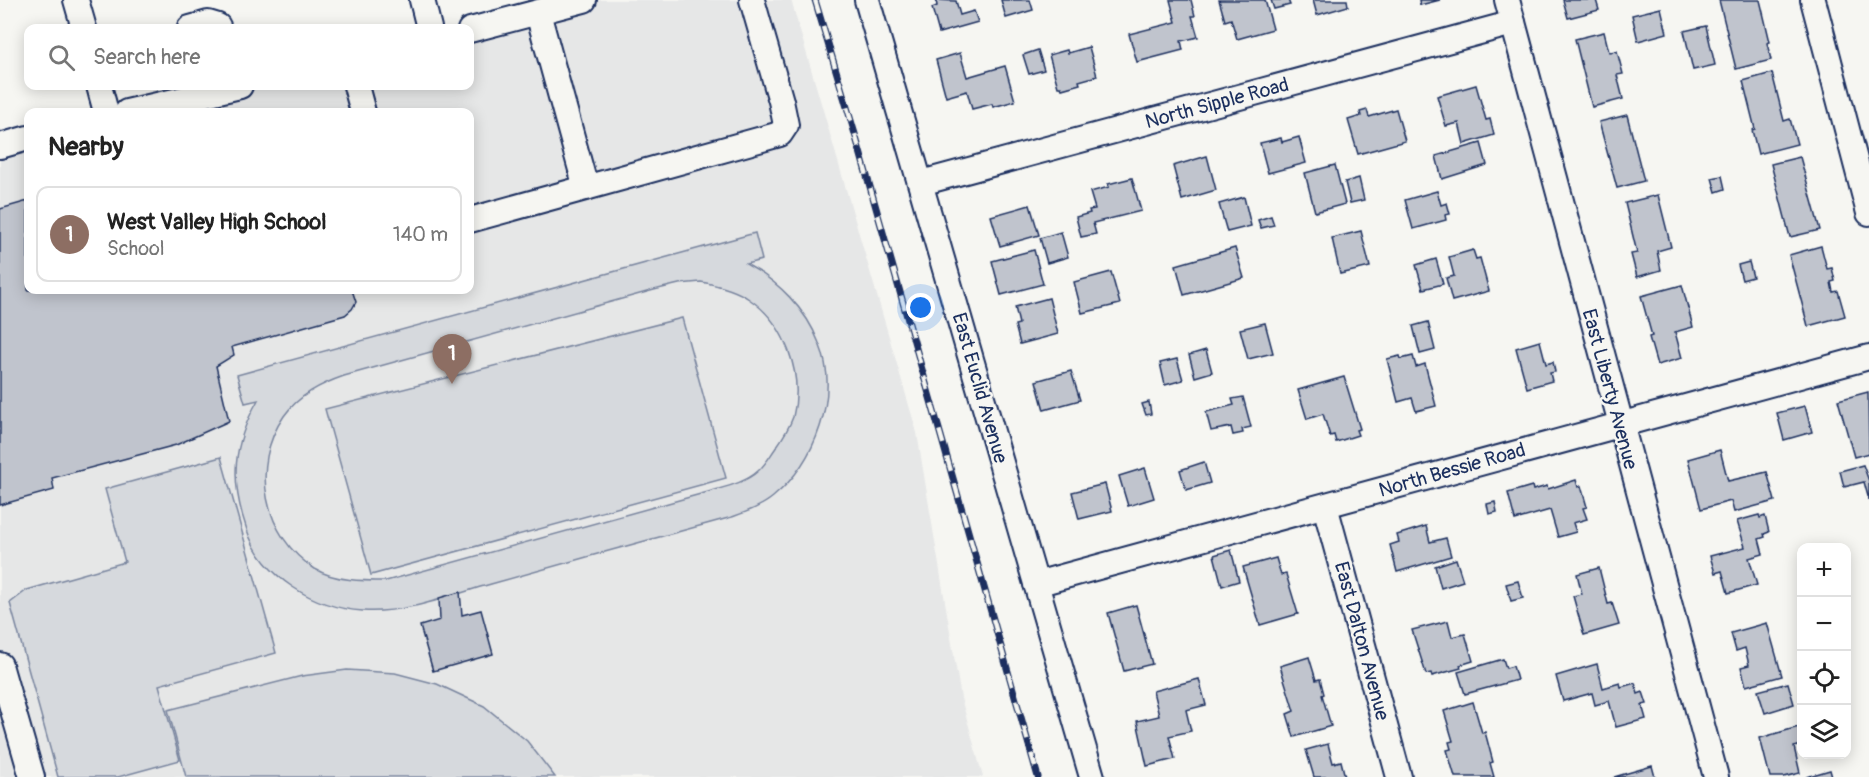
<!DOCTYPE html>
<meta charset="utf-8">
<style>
body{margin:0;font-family:Pangolin,sans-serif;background:#f2f2f2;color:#222}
.controls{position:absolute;right:18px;bottom:18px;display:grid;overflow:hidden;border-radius:12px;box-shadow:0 3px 15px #0003}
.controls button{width:54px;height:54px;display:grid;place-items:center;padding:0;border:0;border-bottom:2px solid #e0e0e0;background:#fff;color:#222;font:30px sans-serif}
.you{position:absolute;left:921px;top:308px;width:21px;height:21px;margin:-15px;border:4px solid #fff;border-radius:50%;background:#1a73e8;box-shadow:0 0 0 9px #1a73e833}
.badge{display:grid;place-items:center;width:39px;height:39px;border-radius:50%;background:#c8321e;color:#fff;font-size:20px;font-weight:700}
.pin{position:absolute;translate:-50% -50px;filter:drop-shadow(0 2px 3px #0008)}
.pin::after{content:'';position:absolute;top:32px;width:21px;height:18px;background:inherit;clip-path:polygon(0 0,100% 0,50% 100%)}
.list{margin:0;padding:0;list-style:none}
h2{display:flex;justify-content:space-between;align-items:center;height:78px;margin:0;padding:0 24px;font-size:26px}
h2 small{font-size:20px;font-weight:400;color:#767676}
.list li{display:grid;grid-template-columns:39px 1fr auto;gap:18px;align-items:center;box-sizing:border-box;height:96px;margin:0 12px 12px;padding:0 12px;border:2px solid #e0e0e0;border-radius:12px}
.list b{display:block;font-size:22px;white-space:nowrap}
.list p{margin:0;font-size:20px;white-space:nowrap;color:#767676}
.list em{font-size:20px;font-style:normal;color:#767676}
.icon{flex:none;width:33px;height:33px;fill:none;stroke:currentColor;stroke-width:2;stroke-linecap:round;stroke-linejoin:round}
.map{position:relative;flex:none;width:1869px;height:777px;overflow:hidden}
.search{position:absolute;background:#fff;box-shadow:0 3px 15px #0003;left:24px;top:24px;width:450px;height:66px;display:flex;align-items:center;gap:15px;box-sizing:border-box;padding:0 21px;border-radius:12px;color:#767676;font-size:22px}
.panel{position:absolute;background:#fff;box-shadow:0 3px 15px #0003;left:24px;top:108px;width:450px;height:186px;border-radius:12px}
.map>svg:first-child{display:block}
</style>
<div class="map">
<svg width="1869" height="777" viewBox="0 0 1869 777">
<rect width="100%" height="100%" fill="#f6f6f2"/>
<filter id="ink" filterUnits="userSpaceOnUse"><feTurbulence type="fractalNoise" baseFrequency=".0167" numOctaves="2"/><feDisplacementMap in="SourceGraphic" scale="12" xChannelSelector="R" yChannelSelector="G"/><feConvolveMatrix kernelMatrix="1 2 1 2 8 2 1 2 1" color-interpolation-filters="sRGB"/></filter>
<g filter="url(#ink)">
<polygon fill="#e6e7e7" points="582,0 791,0 917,433 961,698 983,777 0,777 0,146 28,138 28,290 470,290 470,112 127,112 239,86 470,86 470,29"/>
<g fill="#d6d9dd" stroke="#78849e" stroke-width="1.5" fill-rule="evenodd">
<path d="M755,233L762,260L746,264C778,281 806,309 819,343C841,396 815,462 773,497C761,507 746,512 732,517C652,539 571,561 491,584C451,595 405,614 363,611C314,608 263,577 247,530C230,481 232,446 258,400L245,403L237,375ZM701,282C717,285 735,289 749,299C785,323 804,374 793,417C789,428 782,439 775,449C770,456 765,465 758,471C745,483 725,487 708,492L386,581C363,581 335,581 315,569C263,536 250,465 284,416C299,395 321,384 344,376L654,290L679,284Z"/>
<polygon points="682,318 726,478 371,575 325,409"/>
<polygon points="221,457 276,653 159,685 180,760 118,777 58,777 10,603 27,590 125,562 105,489"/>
<polygon points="347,670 395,673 437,684 484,706 527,741 555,777 186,777 168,710 302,676"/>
</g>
<g fill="#c0c4cd" stroke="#1b2f5e" stroke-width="1.5">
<polygon points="936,0 956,1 960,15 974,11 978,22 939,33 932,8 937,6"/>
<polygon points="1001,0 1030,0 1033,10 1006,18"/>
<polygon points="1170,0 1191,0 1195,16 1192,16 1198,37 1181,41 1183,50 1137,62 1129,34 1176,22"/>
<polygon points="1219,0 1265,0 1273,29 1237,39 1231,19 1225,21"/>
<polygon points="1271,0 1288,0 1290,5 1274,9"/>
<polygon points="1313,0 1347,0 1348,6 1317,15"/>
<polygon points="1419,0 1440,0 1420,5"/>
<polygon points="1563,0 1596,0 1599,10 1568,18"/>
<polygon points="1719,0 1760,0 1770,42 1767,43 1771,60 1736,69"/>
<polygon points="1661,8 1667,33 1638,41 1632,15"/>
<polygon points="1706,26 1715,65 1693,70 1684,31"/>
<polygon points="1604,32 1609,52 1617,51 1623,74 1617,75 1623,99 1592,107 1575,39"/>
<polygon points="1089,47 1097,76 1079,81 1080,84 1062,89 1061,87 1058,87 1049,55 1067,50 1068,53"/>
<polygon points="1038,50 1044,70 1029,74 1023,55"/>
<polygon points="960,53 967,77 1005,66 1015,101 993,107 992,104 972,109 967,91 946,97 936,60"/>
<polygon points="1772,73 1784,121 1790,119 1797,144 1758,154 1752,130 1755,129 1743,81"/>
<polygon points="1476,85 1486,120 1490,119 1494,135 1464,144 1459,123 1446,126 1437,96"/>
<polygon points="1396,109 1405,141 1358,154 1348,120 1361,116 1360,112 1367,110 1369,117"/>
<polygon points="1627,115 1644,181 1617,188 1599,122"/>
<polygon points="1299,137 1306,163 1268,173 1260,143 1281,138 1282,142"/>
<polygon points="1481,143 1487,165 1442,179 1436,156"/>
<polygon points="1207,156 1216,190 1182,200 1173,166"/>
<polygon points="1800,157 1820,230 1790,237 1771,164"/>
<polygon points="1335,165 1345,204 1315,212 1305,173"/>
<polygon points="1722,176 1725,189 1716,192 1712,178"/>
<polygon points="1132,178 1141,211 1093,223 1096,234 1081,237 1076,217 1090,213 1089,210 1095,209 1090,192 1109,187 1108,184"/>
<polygon points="1359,178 1364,200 1350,203 1345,182"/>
<polygon points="1437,191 1441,205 1447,203 1450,214 1445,215 1446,220 1413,229 1405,200"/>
<polygon points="1658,195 1671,247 1657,251 1661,270 1637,277 1631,254 1637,253 1625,203"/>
<polygon points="1244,197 1251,226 1227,232 1219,204"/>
<polygon points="28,201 28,290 352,290 356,302 352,309 345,315 232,347 234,355 216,366 229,421 176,445 52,478 54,490 0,505 0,209"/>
<polygon points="1030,205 1039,235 1000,246 991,216"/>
<polygon points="1271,216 1274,225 1261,228 1258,220"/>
<polygon points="1361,231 1370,267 1340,274 1332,238"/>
<polygon points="1061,232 1068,257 1047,263 1040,238"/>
<polygon points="1821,246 1827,269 1832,268 1835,281 1831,282 1833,292 1838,291 1845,316 1808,326 1789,255"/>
<polygon points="1235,248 1244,278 1184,295 1176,265"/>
<polygon points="1034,250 1043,284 1001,295 992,261"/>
<polygon points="1473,250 1476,259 1480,258 1489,291 1452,301 1446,278 1454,276 1449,257"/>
<polygon points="1436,259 1443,284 1423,289 1416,265"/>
<polygon points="1749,262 1753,277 1742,280 1738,265"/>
<polygon points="1111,272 1120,304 1082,313 1074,282"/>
<polygon points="1682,285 1693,327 1675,332 1682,358 1657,365 1649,337 1652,336 1641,296"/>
<polygon points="1049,298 1058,334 1020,344 1015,325 1019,324 1015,307"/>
<polygon points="1428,322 1435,350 1420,354 1413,326"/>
<polygon points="1265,323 1273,353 1248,359 1240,329"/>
<polygon points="1540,341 1546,364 1553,362 1555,372 1550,373 1552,381 1527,388 1516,348"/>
<polygon points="1206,350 1212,372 1195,377 1189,355"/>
<polygon points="1400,356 1401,359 1413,356 1416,367 1425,364 1436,406 1416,411 1412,398 1398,402 1387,359"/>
<polygon points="1177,359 1183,380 1165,385 1160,363"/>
<polygon points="1071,371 1080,400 1044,410 1036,381"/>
<polygon points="1344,377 1360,429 1356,430 1358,435 1336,442 1334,435 1330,436 1323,414 1307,419 1298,390"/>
<polygon points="1868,392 1869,453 1854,457 1838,400"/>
<polygon points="1243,397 1251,427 1242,429 1243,433 1233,435 1231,427 1211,431 1206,412 1234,405 1232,399"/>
<polygon points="1149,402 1151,414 1146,415 1142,404"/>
<polygon points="1805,406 1812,432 1784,440 1777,413"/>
<polygon points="1720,450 1728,481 1767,472 1775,501 1734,512 1731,501 1701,509 1688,459"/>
<polygon points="1204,462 1210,483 1186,490 1180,470"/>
<polygon points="1863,465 1869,481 1869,500 1864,482 1844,487 1840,471"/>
<polygon points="1145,468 1154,498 1128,506 1119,476"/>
<polygon points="1576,480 1578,487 1581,486 1587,507 1583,508 1587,519 1573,523 1576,532 1558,537 1550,510 1515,520 1508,493 1532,486 1533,490 1547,486 1548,489"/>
<polygon points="1105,484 1112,511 1079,519 1072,492"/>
<polygon points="1495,502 1497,512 1489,514 1487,504"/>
<polygon points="1759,515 1760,518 1765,516 1769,532 1764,534 1765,537 1759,539 1763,554 1749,558 1757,585 1728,593 1722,571 1715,573 1710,556 1745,547 1737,521"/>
<polygon points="1426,526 1430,542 1446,538 1451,556 1397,572 1390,545 1399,542 1397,535"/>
<polygon points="1231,550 1239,581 1222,586 1214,555"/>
<polygon points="1276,558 1281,575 1286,574 1298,614 1260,625 1243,567"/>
<polygon points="1456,559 1463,581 1441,588 1435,566"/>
<polygon points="1599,568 1608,604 1612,603 1619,625 1584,635 1573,596 1582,594 1577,574"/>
<polygon points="1518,581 1523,598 1511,601 1506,584"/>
<polygon points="460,592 462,615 481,610 493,654 433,671 420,626 440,620 439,598"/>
<polygon points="1136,605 1152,664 1124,671 1108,613"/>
<polygon points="1448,621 1452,637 1465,634 1473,661 1460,665 1461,668 1432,676 1431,673 1426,674 1412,630"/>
<polygon points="1767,623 1782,676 1746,686 1741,667 1749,665 1745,648 1736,651 1731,633"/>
<polygon points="1309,657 1316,680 1320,679 1324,694 1322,695 1331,726 1294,737 1287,714 1294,711 1280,666"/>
<polygon points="1503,659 1506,668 1513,666 1517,680 1465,694 1458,672"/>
<polygon points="1597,664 1603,688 1620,683 1621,687 1635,683 1638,694 1643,692 1647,704 1642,705 1646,719 1616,727 1609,701 1595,705 1592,693 1563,701 1556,676"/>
<polygon points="1199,679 1206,705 1186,710 1191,731 1169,736 1175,759 1147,766 1137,721 1159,716 1153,691"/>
<polygon points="1788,683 1794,704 1765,713 1758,691"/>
<polygon points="1473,702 1482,733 1485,732 1493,762 1490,763 1494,777 1455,777 1447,750 1451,749 1449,742 1453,741 1444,711"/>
<polygon points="1802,726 1802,745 1794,747 1800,773 1784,777 1770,777 1760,738"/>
<polygon points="1328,744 1333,763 1341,761 1345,777 1314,777 1306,750"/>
<polygon points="1652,766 1655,777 1614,777"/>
<polygon points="1830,770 1832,777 1806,777"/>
</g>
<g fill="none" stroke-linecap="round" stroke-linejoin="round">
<g stroke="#1b2f5e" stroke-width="28">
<g id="minor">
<polyline points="76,0 84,28"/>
<polyline points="422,0 429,28"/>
<polyline points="867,0 1092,777"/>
<polyline points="1507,0 1716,777"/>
<polyline points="1813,0 1869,213"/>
<polyline points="538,13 586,188"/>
<polyline points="190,28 208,23 218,26 218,28"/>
<polyline points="470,30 584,0"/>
<polyline points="99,86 106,112"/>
<polyline points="356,86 363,112"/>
<polyline points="127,112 240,86"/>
<polyline points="0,146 28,138"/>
<polyline points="921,183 1513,23"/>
<polyline points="470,220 780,134 786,125 781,101 752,0"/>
<polyline points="1325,506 1399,777"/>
<polyline points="1036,584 1869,357"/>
<polyline points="0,665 32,777"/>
</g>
</g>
<use href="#minor" stroke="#f6f6f2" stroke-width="24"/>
<g stroke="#1b2f5e" stroke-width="7">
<polyline id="rail" points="815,0 855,134 1038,777"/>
</g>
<use href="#rail" stroke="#f6f6f2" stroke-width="4.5" stroke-dasharray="14" stroke-linecap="butt"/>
</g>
</g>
<g text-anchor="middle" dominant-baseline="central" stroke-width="5" stroke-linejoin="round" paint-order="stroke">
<g font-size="20" fill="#1b2f5e" stroke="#f6f6f2">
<text transform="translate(1217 103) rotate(-15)">North Sipple Road</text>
<text transform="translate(980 388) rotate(74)">East Euclid Avenue</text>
<text transform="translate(1610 389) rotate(75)">East Liberty Avenue</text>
<text transform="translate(1452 470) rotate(-16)">North Bessie Road</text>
<text transform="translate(1362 641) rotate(75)">East Dalton Avenue</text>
</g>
</g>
</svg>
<div class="controls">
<button>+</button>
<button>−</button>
<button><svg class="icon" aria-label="locate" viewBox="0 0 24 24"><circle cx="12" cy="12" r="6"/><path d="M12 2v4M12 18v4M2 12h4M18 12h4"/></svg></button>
<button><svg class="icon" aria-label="layers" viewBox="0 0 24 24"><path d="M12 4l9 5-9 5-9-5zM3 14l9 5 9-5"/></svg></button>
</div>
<div class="you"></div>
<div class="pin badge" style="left:452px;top:384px;background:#8d6e63">1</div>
<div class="search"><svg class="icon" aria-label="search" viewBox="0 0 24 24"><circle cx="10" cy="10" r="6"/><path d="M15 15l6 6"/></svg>Search here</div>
<section class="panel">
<h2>Nearby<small></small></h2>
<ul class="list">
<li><span class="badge" style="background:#8d6e63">1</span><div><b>West Valley High School</b><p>School</p></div><em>140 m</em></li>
</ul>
</section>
</div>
